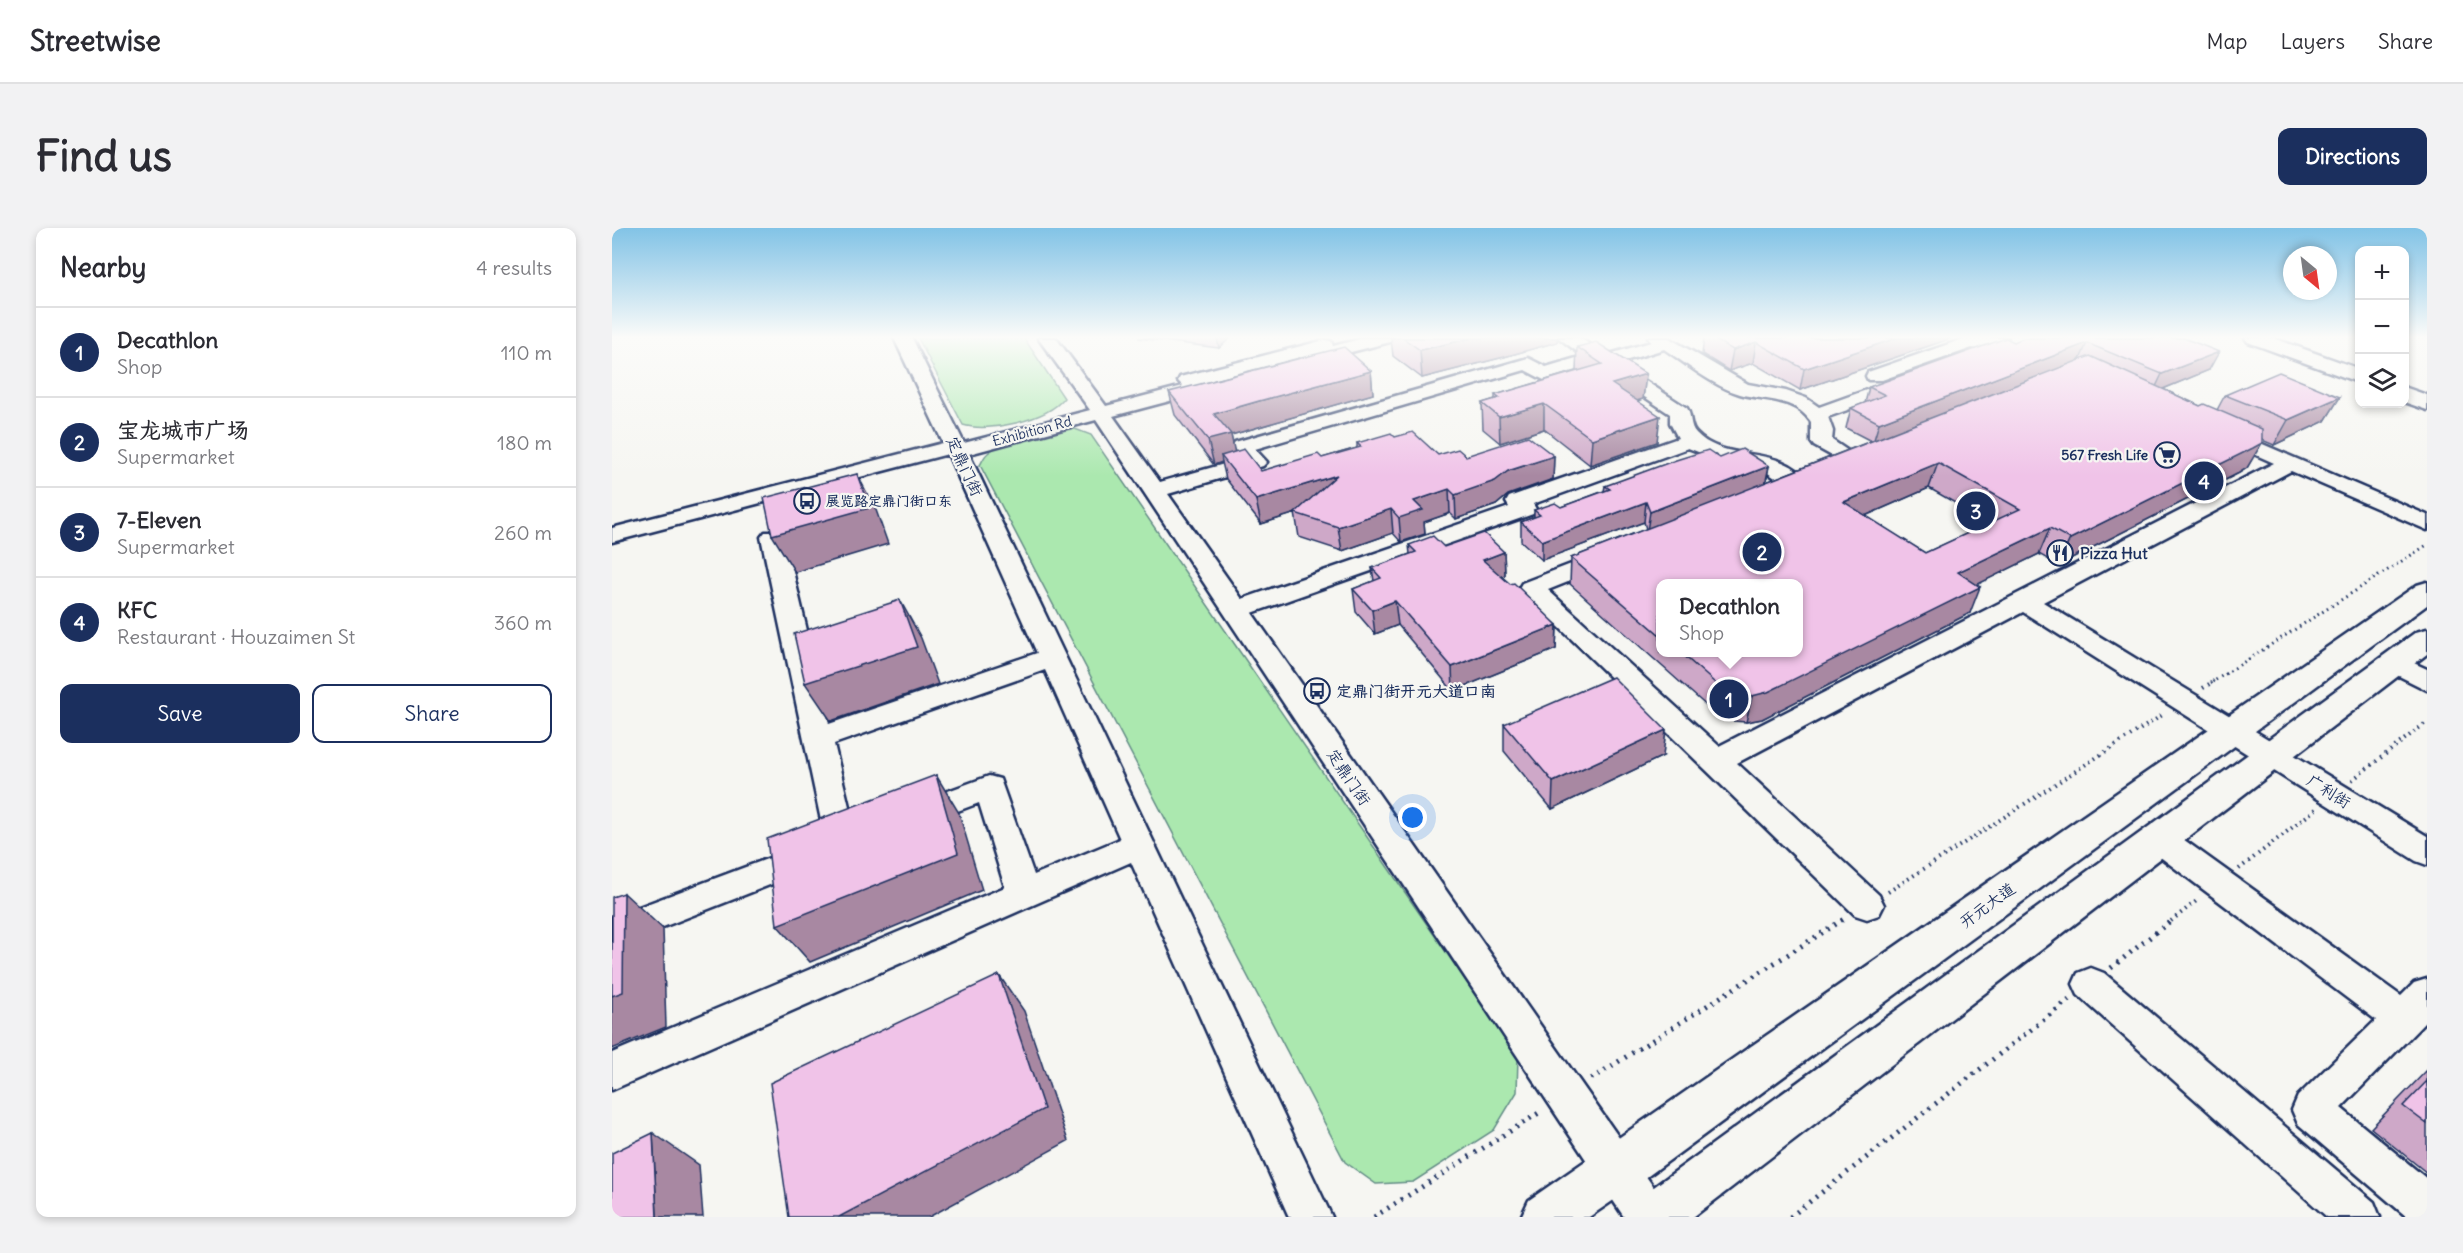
<!DOCTYPE html>
<meta charset="utf-8">
<style>
body{margin:0;font-family:Delius,"LXGW WenKai TC",sans-serif;background:#f2f2f3;color:#2b2b33}
.controls{position:absolute;right:18px;top:18px;display:grid;overflow:hidden;border-radius:12px;box-shadow:0 3px 9px #0003}
.controls button{width:54px;height:54px;display:grid;place-items:center;padding:0;border:0;border-bottom:2px solid #e1e1e2;background:#fff;color:#2b2b33;font:30px sans-serif}
.compass{position:absolute;left:1671px;top:18px;width:54px;height:54px;border-radius:50%;background:#fff;box-shadow:0 3px 9px #0003;rotate:151deg}
.you{position:absolute;left:801px;top:590px;width:21px;height:21px;margin:-15px;border:4px solid #fff;border-radius:50%;background:#1a73e8;box-shadow:0 0 0 9px #1a73e833}
.badge{display:grid;place-items:center;width:39px;height:39px;border-radius:50%;background:#1b2f5e;color:#fff;font-size:20px;font-weight:700}
.pin{position:absolute;translate:-50% -50%;border:3px solid #fff;box-shadow:0 2px 6px #0006}
.popup{position:absolute;left:1044px;top:351px;width:147px;height:78px;box-sizing:border-box;display:grid;place-content:center;border-radius:12px;background:#fff;filter:drop-shadow(0 2px 4px #0005);font-size:20px;white-space:nowrap;color:#7c7c81}
.popup b{font-size:22px;color:#2b2b33}
.popup::after{content:'';position:absolute;left:50%;top:100%;margin-left:-12px;border:12px solid transparent;border-top-color:#fff}
.list{margin:0;padding:0;list-style:none}
h2{display:flex;justify-content:space-between;align-items:center;height:78px;margin:0;padding:0 24px;font-size:26px}
h2 small{font-size:20px;font-weight:400;color:#7c7c81}
.list li{display:grid;grid-template-columns:39px 1fr auto;gap:18px;align-items:center;box-sizing:border-box;height:90px;padding:0 24px;border-top:2px solid #e1e1e2}
.list b{display:block;font-size:22px;white-space:nowrap}
.list p{margin:0;font-size:20px;white-space:nowrap;color:#7c7c81}
.list em{font-size:20px;font-style:normal;color:#7c7c81}
.actions{display:flex;gap:12px;padding:18px 24px}
.actions a{flex:1;padding:14px 0;border:2px solid #1b2f5e;border-radius:12px;text-align:center;font-size:21px;color:#1b2f5e}
.actions .main{background:#1b2f5e;color:#fff}
.icon{flex:none;width:33px;height:33px;fill:none;stroke:currentColor;stroke-width:2;stroke-linecap:round;stroke-linejoin:round}
.map{position:relative;flex:none;width:1815px;height:989px;overflow:hidden;border-radius:12px}
header{display:flex;align-items:center;gap:36px;box-sizing:border-box;height:84px;padding:0 30px;background:#fff;border-bottom:2px solid #e1e1e2}
header strong{font-size:28px}
nav{display:flex;gap:33px;margin-inline-start:auto;font-size:21px}
.intro{display:flex;align-items:center;justify-content:space-between;box-sizing:border-box;height:144px;padding:0 36px}
h1{margin:0;font-size:42px}
.button{padding:15px 27px;border-radius:12px;background:#1b2f5e;color:#fff;font-size:21px;font-weight:700}
main{display:flex;gap:36px;padding:0 36px}
aside{flex:1;background:#fff;border-radius:12px;box-shadow:0 3px 9px #0003}
.map>svg:first-child{display:block}
</style>
<header>
<strong>Streetwise</strong>
<nav><a>Map</a><a>Layers</a><a>Share</a></nav>
</header>
<div class="intro"><h1>Find us</h1><a class="button">Directions</a></div>
<main>
<aside>
<h2>Nearby<small>4 results</small></h2>
<ul class="list">
<li><span class="badge">1</span><div><b>Decathlon</b><p>Shop</p></div><em>110 m</em></li>
<li><span class="badge">2</span><div><b>宝龙城市广场</b><p>Supermarket</p></div><em>180 m</em></li>
<li><span class="badge">3</span><div><b>7-Eleven</b><p>Supermarket</p></div><em>260 m</em></li>
<li><span class="badge">4</span><div><b>KFC</b><p>Restaurant · Houzaimen St</p></div><em>360 m</em></li>
</ul>
<div class="actions"><a class="main">Save</a><a>Share</a></div>
</aside>
<div class="map">
<svg width="1815" height="989" viewBox="0 0 1815 989">
<rect width="100%" height="100%" fill="#f6f6f2"/>
<filter id="ink" filterUnits="userSpaceOnUse"><feTurbulence type="fractalNoise" baseFrequency=".0167" numOctaves="2"/><feDisplacementMap in="SourceGraphic" scale="12" xChannelSelector="R" yChannelSelector="G"/><feConvolveMatrix kernelMatrix="1 2 1 2 8 2 1 2 1" color-interpolation-filters="sRGB"/></filter>
<g filter="url(#ink)">
<g fill="#abe8af" stroke="#638c86" stroke-width="1.5">
<path d="M306,110H412L452,170C435,192 377,205 351,197Z"/>
<path d="M463,201L479,207L906,829L905,864L882,902L801,954L764,956L733,934L368,237C370,234 372,228 376,225C390,212 443,202 463,201Z"/>
</g>
<g fill="none" stroke-linecap="round" stroke-linejoin="round">
<g stroke="#1b2f5e" stroke-width="5">
<g id="minor">
<path d="M282,110H300L352,215L478,182L426,110H444L494,178L571,158L566,153L568,149L713,112L719,113L721,118L752,110H781L778,114L696,135L690,134L688,129L600,152L605,157L603,161L501,188L548,254L630,231L620,218L623,214L916,130L934,139L971,128L947,110H968L994,127L1039,114L1036,110H1057L1136,156L1174,163L1194,170L1207,179L1285,151H1299L1301,155L1299,159L1216,189L1221,203L1220,212L1251,233L1247,237L1240,239L1202,218L1199,214V194C1183,169 1152,173 1128,166C1101,158 1075,136 1052,121L1006,135L1075,180C1080,188 1077,198 1084,205C1114,237 1169,214 1197,255L1194,260H1178L1147,239L1109,233L1076,220L921,276L924,281L921,286L640,385L1052,974L1058,989H1012L484,192L357,226L720,989H677L519,634L0,862V825L393,659L367,575L303,599L292,595L287,587L292,579L377,548L388,551L422,647L508,611L433,442L222,516L246,616L241,625L230,629L219,625L214,616L149,309L153,304H169L173,309L217,496L425,425L336,226L0,314V300L331,215ZM983,136L1058,186V195L1066,210L897,269L894,274L897,279L630,371L556,266L651,238L655,234L643,221L913,142L932,152Z"/>
<path d="M1354,110H1396C1388,119 1371,123 1360,120L1270,152H1256L1254,148L1256,144Z"/>
<polygon points="1611,199 1815,287 1815,302 1679,243 1431,374 1815,608 1815,637 1804,633 1411,384 1125,535 1267,667 1272,677 1267,687 1255,691 1243,687 907,360 910,355 985,326 1001,326 1005,331 1001,336 936,362 1107,518 1662,235 1604,209 1601,205 1604,201"/>
<polygon points="1782,426 1815,441 1815,462 1773,441 1769,435 1773,429"/>
<polygon points="1546,597 1557,601 1789,768 1802,755 1815,751 1815,792 1729,880 1815,951 1815,989 1795,989 1686,896 1680,882 1686,868 1764,792 1535,619 1530,610 1535,601"/>
<polygon points="195,616 206,620 211,629 206,638 0,719 0,689"/>
<polygon points="1479,740 1492,745 1762,974 1768,989 1715,989 1466,767 1461,756 1466,745"/>
</g>
</g>
<g stroke="#1b2f5e" stroke-width="5">
<g id="major">
<polygon points="1633,110 1661,110 1748,141 1748,155 1636,114"/>
<polygon points="1792,159 1815,167 1815,182 1792,174"/>
<polygon points="1815,354 1815,377 1021,959 977,989 909,989 917,972 1805,357"/>
<polygon points="1815,401 1815,426 1081,989 1016,989 1024,972 1804,404"/>
</g>
</g>
<polyline stroke="#1b2f5e" stroke-width="3" stroke-dasharray="1.5 4" stroke-linecap="butt" points="1599,455 1815,317"/>
<g stroke="#1b2f5e" stroke-width="4" stroke-dasharray="1.5 4.5" stroke-linecap="butt">
<polyline points="1591,460 1602,453"/>
<polyline points="1740,552 1815,494"/>
<polyline points="1627,641 1704,581"/>
<polyline points="1276,664 1552,486"/>
<polyline points="1229,693 1234,690"/>
<polyline points="1559,693 1587,671"/>
</g>
<g stroke="#1b2f5e" stroke-width="5" stroke-dasharray="2 6" stroke-linecap="butt">
<polyline points="1499,740 1561,691"/>
<polyline points="979,851 1232,691"/>
<polyline points="762,989 930,883"/>
<polyline points="1178,989 1457,772"/>
</g>
<use href="#minor" fill="#f6f6f2" fill-rule="evenodd"/>
<use href="#major" fill="#f6f6f2" fill-rule="evenodd"/>
</g>
<g fill="#cea8c8" stroke="#1b2f5e" stroke-width="1.5" fill-rule="evenodd">
<polygon points="526,110 618,110 607,120"/>
<polygon points="779,110 945,110 945,114 892,129 810,150 781,128"/>
<polygon points="1092,110 1340,110 1188,162 1141,135 1117,143 1090,126"/>
<path d="M1572,110L1597,142L1551,161L1588,178L1605,182L1613,167L1728,169L1713,193L1662,217L1650,212L1635,240L1627,245L1446,337L1427,326L1365,356L1358,385L1150,491L1134,494L1122,493L1111,490L1098,481L958,356L959,330L1034,301L1032,294L930,332L909,313V294L922,289V282L949,279L992,263L993,258L1108,230L1157,238L1154,254L1259,213L1234,200L1239,180L1253,175L1257,159L1402,114ZM1317,260L1378,295L1313,325L1253,288ZM1048,356L1186,424H1048Z"/>
<polygon points="965,119 1034,146 1031,171 1025,173 1045,214 978,237 932,201 888,215 871,201 870,175 883,171 883,167 964,143"/>
<polygon points="759,143 761,166 619,207 622,224 649,243 710,230 745,220 745,215 783,209 826,227 854,228 942,228 941,251 896,267 884,277 844,291 838,285 812,294 813,306 789,314 781,305 730,323 687,309 683,285 649,296 614,251 610,234 602,237 563,187 557,164"/>
<polygon points="797,317 892,324 893,347 889,348 945,397 944,421 841,463 786,397 763,406 744,384 741,361 762,353 760,340 798,326"/>
<polygon points="892,496 1051,528 940,581 892,523"/>
<polygon points="1815,842 1815,945 1759,900"/>
</g>
<g fill="#a888a2" stroke="#1b2f5e" stroke-width="1.5">
<polygon points="605,110 618,110 607,120"/>
<polygon points="860,110 945,110 945,114 892,129 810,150 808,122"/>
<polygon points="1285,110 1340,110 1188,162 1192,141"/>
<polygon points="1144,114 1141,135 1117,143 1121,122"/>
<polygon points="1475,115 1467,134 1261,215 1267,195"/>
<polygon points="1607,124 1597,142 1541,165 1550,146"/>
<polygon points="759,143 761,166 619,207 624,230 609,228 610,234 602,237 596,212 602,186 647,173"/>
<polygon points="1034,146 1031,171 998,181 1000,156"/>
<polygon points="1728,169 1713,193 1662,217 1676,192"/>
<polygon points="932,176 932,201 888,215 887,189"/>
<polygon points="1048,188 1045,214 978,237 980,211"/>
<polygon points="1650,215 1635,240 1627,245 1446,337 1458,311"/>
<polygon points="942,228 941,251 896,267 884,277 844,291 843,267 896,243"/>
<polygon points="1326,235 1317,260 1225,300 1232,274"/>
<polygon points="1157,238 1153,257 1035,303 1038,284"/>
<polygon points="245,246 264,282 276,316 183,344 160,307"/>
<polygon points="725,247 729,271 649,296 644,272"/>
<polygon points="837,261 838,285 812,294 813,306 789,314 787,290 802,273"/>
<polygon points="1034,274 1032,294 930,332 930,313"/>
<polygon points="779,281 781,305 730,323 726,299"/>
<polygon points="1438,300 1427,326 1336,371 1346,344"/>
<polygon points="892,324 893,347 872,355 871,332"/>
<polygon points="1368,359 1358,385 1150,491 1134,494 1140,468"/>
<polygon points="288,372 309,410 326,456 219,493 193,455"/>
<polygon points="783,373 786,397 763,406 760,382"/>
<polygon points="945,397 944,421 841,463 840,439"/>
<polygon points="1054,502 1051,528 940,581 941,554"/>
<polygon points="324,547 347,585 370,662 198,734 165,697"/>
<polygon points="12,665 51,701 54,799 0,821 0,768"/>
<polygon points="387,747 412,783 456,913 317,989 227,989"/>
<polygon points="41,905 87,937 91,989 45,989"/>
</g>
<g fill="#f0c3e8" stroke="#1b2f5e" stroke-width="1.5" fill-rule="evenodd">
<polygon points="791,110 860,110 808,122"/>
<polygon points="1100,110 1285,110 1192,141 1144,114 1121,122"/>
<polygon points="1394,110 1402,114 1411,110 1572,110 1607,124 1550,146 1475,115 1267,195 1239,180 1273,167 1257,159"/>
<polygon points="984,114 1034,146 1000,156 1048,188 980,211 932,176 887,189 870,175 887,170 883,167 990,136 965,119"/>
<polygon points="732,119 759,143 647,173 602,186 619,206 596,212 557,164"/>
<path d="M1478,128L1588,178L1592,176L1650,201V215L1641,220L1458,311L1438,300L1346,344L1368,359L1156,464L1140,468L1116,463L1103,455L1068,424H1186V356H1048V407L959,330ZM1326,235L1408,281L1313,325L1232,274Z"/>
<polygon points="1667,144 1728,169 1676,192 1613,167"/>
<polygon points="801,204 826,227 846,221 854,228 916,208 942,228 896,243 883,253 843,267 837,261 802,273 811,282 787,290 779,281 726,299 683,285 725,247 644,272 609,228 632,221 649,243 706,226 710,230 749,219 745,215 779,205 783,209"/>
<polygon points="1130,221 1157,238 1038,284 1034,274 930,313 909,294 928,287 922,282 943,275 949,279 998,261 993,258 1064,232 1096,222 1108,230"/>
<polygon points="245,246 257,280 160,307 152,270"/>
<polygon points="872,305 892,324 871,332 898,356 902,355 945,397 840,439 783,373 760,382 741,361 769,350 760,340 804,324 797,317 821,308 832,319"/>
<polygon points="288,372 305,419 193,455 182,406"/>
<polygon points="1001,449 1054,502 941,554 892,496"/>
<polygon points="324,547 346,625 165,697 155,611"/>
<polygon points="12,665 11,764 0,768 0,669"/>
<polygon points="387,747 432,881 227,989 177,989 158,855"/>
<polygon points="1815,853 1815,896 1791,878"/>
<polygon points="41,905 45,989 0,989 0,925"/>
</g>
</g>
<linearGradient id="sky" x2="0" y2="1"><stop stop-color="#82c3e6"/><stop offset="0.44" stop-color="#fbfbf9"/><stop offset="1" stop-color="#fbfbf9" stop-opacity="0"/></linearGradient>
<rect width="1815" height="248" fill="url(#sky)"/>
<defs>
<g id="supermarket-ring" transform="scale(1.35)"><circle r="9.5" fill="#f6f6f2" stroke="#1b2f5e" stroke-width="1.5"/><path d="M-6-5.5h2.5l.6 2H6L4.5 2H-2.5L-4.4-4H-6ZM-1.5 3.2a1.3 1.3 0 1 0 .1 0ZM3 3.2a1.3 1.3 0 1 0 .1 0Z" fill="#1b2f5e"/></g>
<g id="bus-ring" transform="scale(1.35)"><circle r="9.5" fill="#f6f6f2" stroke="#1b2f5e" stroke-width="1.5"/><path d="M-5-6H5V4H4V6H2V4H-2V6H-4V4H-5ZM-3.5-4V0h7V-4ZM-3.5 1.2v1.5H-2V1.2ZM2 1.2v1.5H3.5V1.2Z" fill="#1b2f5e"/></g>
<g id="restaurant-ring" transform="scale(1.35)"><circle r="9.5" fill="#f6f6f2" stroke="#1b2f5e" stroke-width="1.5"/><path d="M-5-6h1v4h1v-4h1v4h1v-4h1v5L-1.5 .5V6h-2V.5L-5-1ZM5-6V6H3V1.5H1.5Q1.5-4 5-6Z" fill="#1b2f5e"/></g>
</defs>
<g fill-rule="evenodd">
<use href="#supermarket-ring" x="1555" y="227"/>
<use href="#bus-ring" x="195" y="273"/>
<use href="#restaurant-ring" x="1448" y="325"/>
<use href="#bus-ring" x="705" y="463"/>
</g>
<g text-anchor="middle" dominant-baseline="central" stroke-width="4.5" stroke-linejoin="round" paint-order="stroke">
<g font-size="14" fill="#1b2f5e" stroke="#f6f6f2">
<text transform="translate(420 203) rotate(-15)">Exhibition Rd</text>
</g>
<g font-size="14" font-weight="bold" fill="#1b2f5e" stroke="#f6f6f2" text-anchor="end">
<text x="1536" y="227">567 Fresh Life</text>
<text x="214" y="273" text-anchor="start">展览路定鼎门街口东</text>
</g>
<g font-size="16" fill="#1b2f5e" stroke="#f6f6f2">
<text transform="translate(353 238) rotate(65)">定鼎门街</text>
<text transform="translate(737 549) rotate(56)">定鼎门街</text>
<text transform="translate(1717 563) rotate(32)">广利街</text>
<text transform="translate(1375 677) rotate(-36)">开元大道</text>
</g>
<g font-size="16" font-weight="bold" fill="#1b2f5e" stroke="#f6f6f2" text-anchor="start">
<text x="1468" y="325">Pizza Hut</text>
<text x="724" y="463">定鼎门街开元大道口南</text>
</g>
</g>
</svg>
<div class="controls">
<button>+</button>
<button>−</button>
<button><svg class="icon" aria-label="layers" viewBox="0 0 24 24"><path d="M12 4l9 5-9 5-9-5zM3 14l9 5 9-5"/></svg></button>
</div>
<svg class="compass" viewBox="-18 -18 36 36"><path d="M0-13l5 13h-10z" fill="#e53935"/><path d="M0 13l5-13h-10z" fill="#7c7c81"/></svg>
<div class="you"></div>
<div class="pin badge" style="left:1117px;top:471px">1</div>
<div class="popup"><b>Decathlon</b>Shop</div>
<div class="pin badge" style="left:1150px;top:324px">2</div>
<div class="pin badge" style="left:1364px;top:283px">3</div>
<div class="pin badge" style="left:1592px;top:253px">4</div>
</div>
</main>
